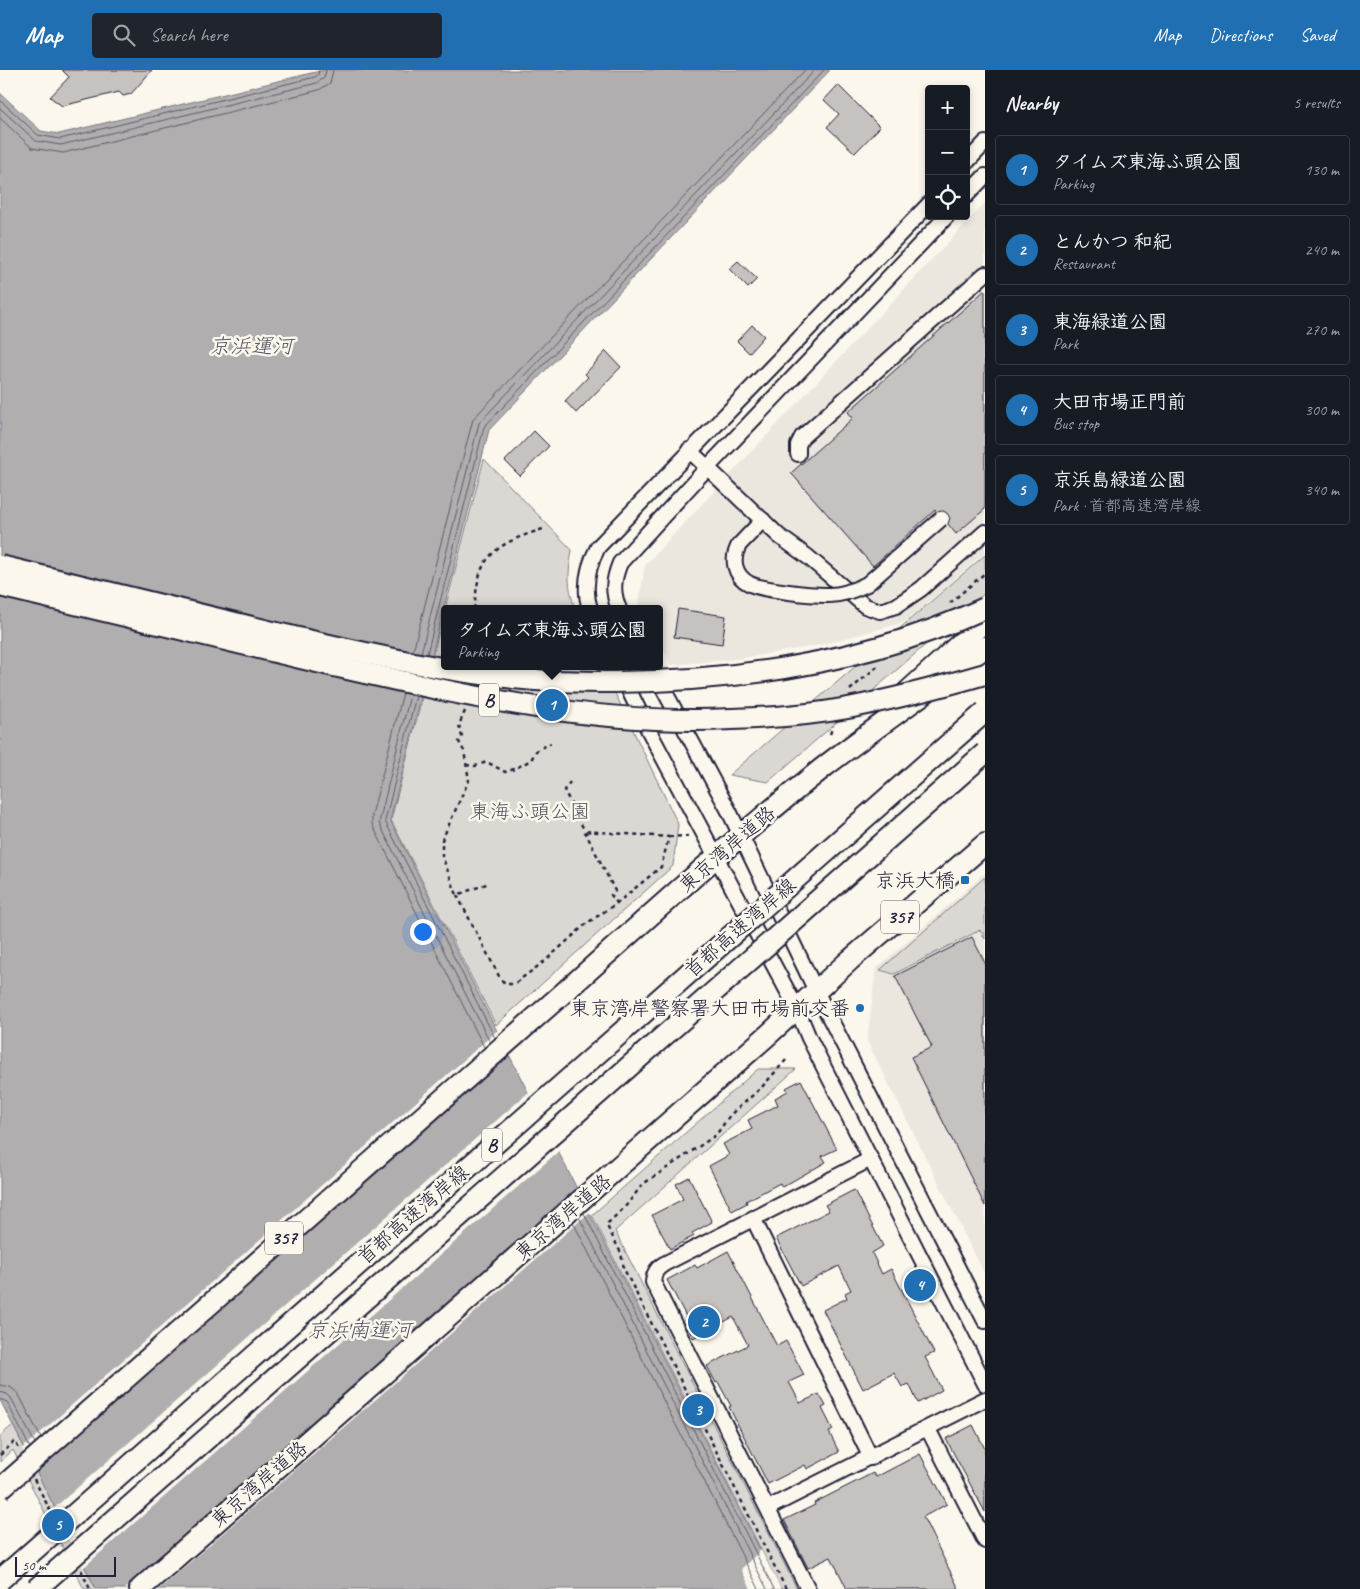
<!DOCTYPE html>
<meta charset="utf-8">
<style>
body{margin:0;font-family:Caveat,"Klee One",sans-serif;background:#20242c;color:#f1f3f6}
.controls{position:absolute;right:15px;top:15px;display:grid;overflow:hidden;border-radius:5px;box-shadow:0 2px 8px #0003}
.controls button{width:45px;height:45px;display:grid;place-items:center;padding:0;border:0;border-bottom:1px solid #363941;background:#171b24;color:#f1f3f6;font:25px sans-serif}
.scale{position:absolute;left:15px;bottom:12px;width:101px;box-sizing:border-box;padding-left:5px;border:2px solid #22223b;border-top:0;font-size:14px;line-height:18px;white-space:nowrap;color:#22223b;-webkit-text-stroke:4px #fbf7ec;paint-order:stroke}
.you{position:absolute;left:422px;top:861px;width:18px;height:18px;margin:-12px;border:4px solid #fff;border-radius:50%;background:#1a73e8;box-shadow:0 0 0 8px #1a73e833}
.badge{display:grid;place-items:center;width:32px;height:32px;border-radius:50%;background:#1f6fb2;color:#fff;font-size:16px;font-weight:700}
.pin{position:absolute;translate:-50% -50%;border:2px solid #fff;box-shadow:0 1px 5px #0006}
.popup{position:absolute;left:441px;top:535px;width:222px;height:65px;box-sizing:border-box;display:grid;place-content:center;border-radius:5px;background:#171b24;filter:drop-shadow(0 1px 4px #0005);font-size:16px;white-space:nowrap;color:#9ea1a6}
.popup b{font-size:19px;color:#f1f3f6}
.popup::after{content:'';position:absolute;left:50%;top:100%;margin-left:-10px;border:10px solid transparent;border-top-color:#171b24}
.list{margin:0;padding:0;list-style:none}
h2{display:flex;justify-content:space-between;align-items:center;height:65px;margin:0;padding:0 20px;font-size:21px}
h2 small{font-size:16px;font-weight:400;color:#9ea1a6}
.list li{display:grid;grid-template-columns:32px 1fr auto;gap:15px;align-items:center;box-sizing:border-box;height:70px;margin:0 10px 10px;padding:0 10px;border:1px solid #363941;border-radius:5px}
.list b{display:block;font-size:19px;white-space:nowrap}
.list p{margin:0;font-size:16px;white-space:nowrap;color:#9ea1a6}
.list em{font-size:16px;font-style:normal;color:#9ea1a6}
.icon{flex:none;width:28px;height:28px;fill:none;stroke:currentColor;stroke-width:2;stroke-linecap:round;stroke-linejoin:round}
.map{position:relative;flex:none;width:985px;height:1519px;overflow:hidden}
header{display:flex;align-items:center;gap:30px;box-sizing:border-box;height:70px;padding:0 25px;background:#1f6fb2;color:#fff}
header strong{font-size:24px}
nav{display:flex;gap:28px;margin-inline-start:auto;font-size:18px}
.search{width:350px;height:45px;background:#20242c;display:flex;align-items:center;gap:12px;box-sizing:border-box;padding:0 18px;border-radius:5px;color:#9ea1a6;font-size:19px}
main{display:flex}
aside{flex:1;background:#171b24}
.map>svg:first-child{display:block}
</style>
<header>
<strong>Map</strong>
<div class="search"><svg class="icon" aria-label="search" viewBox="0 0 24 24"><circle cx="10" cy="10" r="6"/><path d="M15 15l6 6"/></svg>Search here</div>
<nav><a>Map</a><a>Directions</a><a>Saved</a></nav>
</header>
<main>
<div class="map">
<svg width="985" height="1519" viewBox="0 0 985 1519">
<rect width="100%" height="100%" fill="#fbf7ec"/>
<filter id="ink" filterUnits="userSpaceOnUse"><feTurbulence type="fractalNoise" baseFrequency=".02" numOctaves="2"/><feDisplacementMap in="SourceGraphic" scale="10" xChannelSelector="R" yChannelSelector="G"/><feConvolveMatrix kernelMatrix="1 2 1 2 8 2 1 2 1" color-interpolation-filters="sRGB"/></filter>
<g filter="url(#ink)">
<g fill="#ebe7df">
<polygon points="985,133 985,483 905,552 821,575 737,589 671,595 660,572 660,539 642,539 639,532 645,495"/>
<polygon points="985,803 985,1205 867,971 876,899"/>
</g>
<g fill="#dbd8d3" stroke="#7e7d87">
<path d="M484,389L572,480C568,504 567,514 575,539H445Z"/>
<polygon points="985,485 985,523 768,712 729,705"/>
<polygon points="444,542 444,596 602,596 678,754 673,796 496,955 391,750"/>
<polygon points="985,807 985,869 980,860 894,904 880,900"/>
<polygon points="758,999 796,999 615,1161 797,1519 781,1519 592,1145"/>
<polygon points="13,1355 96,1519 84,1519 13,1380 0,1392 0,1366"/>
</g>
<polygon fill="#b1aeb0" stroke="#787681" points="324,0 830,0 489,360 390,750 780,1519 96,1519 0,1330 0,23 41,61 59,64"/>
<g fill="#fbf7ec">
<polygon points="499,959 510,980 32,1399 22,1379"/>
<polygon points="530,1021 560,1080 83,1498 53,1439"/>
<polygon points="580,1119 591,1141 159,1519 125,1519"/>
<polygon points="761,1480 781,1519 751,1519 741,1499"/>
</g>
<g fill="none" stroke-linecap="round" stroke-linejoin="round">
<g stroke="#5b5a6a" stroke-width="1">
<polyline points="0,30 38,65 60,69 315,7 318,5 319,0"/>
<polyline points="0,38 36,71 61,75 317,13 324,8 326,0"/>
<polyline points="0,48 32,78 63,83 319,20 330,13 333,0"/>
<polyline points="413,581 473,349 805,0"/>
<polyline points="421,583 479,353 815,0"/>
<polyline points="427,584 484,357 824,0"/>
<polyline points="403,623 372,745 372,754 484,977"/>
<polyline points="410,625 379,753 490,972"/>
<polyline points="416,626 385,751 495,968"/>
<polyline points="584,1143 774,1519"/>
<polyline points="579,1147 767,1519"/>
<polyline points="573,1152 759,1519"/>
<polyline points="0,1315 10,1317 18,1323 41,1368"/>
<polyline points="0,1322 7,1324 11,1328 35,1373"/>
<polyline points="0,1329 7,1332 30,1378"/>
</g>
</g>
<g fill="#c6c2c0" stroke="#22223b">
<polygon points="62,0 152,0 131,24 123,26 119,22 62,36 50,27 69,7"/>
<polygon points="838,15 880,57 855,83 827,57 839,44 824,30"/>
<polygon points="738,191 757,209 748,218 729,199"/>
<polygon points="985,220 985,439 956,464 948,454 950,448 947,443 943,441 936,442 935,440 873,496 791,403 853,348 848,342"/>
<polygon points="752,255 764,266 749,283 737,271"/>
<polygon points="606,281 621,297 576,343 565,331 588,307 585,304"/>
<polygon points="534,361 549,376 520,406 505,391"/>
<polygon points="678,539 726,546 722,574 674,567"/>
<polygon points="972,867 985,893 985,1136 911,987 932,977 895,906"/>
<polygon points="801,1010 837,1079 822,1086 826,1092 782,1117 780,1113 746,1131 747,1133 732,1141 709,1096 729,1085 723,1074 752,1059 748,1050 778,1035 775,1028 788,1021 786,1018"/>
<polygon points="689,1107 712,1152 692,1163 694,1166 670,1179 652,1145 683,1129 676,1114"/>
<polygon points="854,1120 883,1176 872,1183 882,1204 891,1199 934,1283 925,1287 942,1320 918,1333 909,1314 902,1317 894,1303 863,1319 823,1240 847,1228 845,1223 851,1220 839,1196 801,1216 776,1168 829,1141 825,1135"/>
<polygon points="728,1181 777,1276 786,1271 804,1305 789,1312 800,1333 819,1324 826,1336 822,1338 833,1360 829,1362 839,1382 807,1399 805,1395 768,1414 729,1337 731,1336 718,1312 716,1313 707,1296 748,1275 733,1247 693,1268 685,1252 688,1250 667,1210 695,1195 697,1198"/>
<polygon points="973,1355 985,1379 985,1442 946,1369"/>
<polygon points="920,1384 947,1434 923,1447 959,1519 847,1519 831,1487 808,1498 784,1450 815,1435 814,1433 873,1403 876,1407"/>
</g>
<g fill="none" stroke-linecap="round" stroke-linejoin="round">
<g stroke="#22223b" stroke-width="18">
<g id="minor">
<polyline points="966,93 985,73"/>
<polyline points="966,126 985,106"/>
<polyline points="689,380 779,466 808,487 865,536 880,541 896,536 921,519 985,462"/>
<polyline points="798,384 798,375 802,367 985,204"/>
<polyline points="739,475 763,450"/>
<path d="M590,539C583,517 588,496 598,477L929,134"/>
<path d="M619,539C612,522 613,510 620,493L707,398L947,146"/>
<polyline points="617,596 649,661 797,939 809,968 985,1314"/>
<polyline points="651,596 729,741 816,921 985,1251"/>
<polyline points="753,1148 871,1388"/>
<polyline points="928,1359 985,1471"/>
<polyline points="768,1438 985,1329"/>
<path d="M808,1519L653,1212C654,1203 656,1199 664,1194L871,1089"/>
</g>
</g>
<g stroke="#22223b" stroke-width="24">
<g id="highway">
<polyline points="904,625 985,551"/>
<path d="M569,918C653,843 736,767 824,697C877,656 933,619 985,577"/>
<polyline points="140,1519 768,965 850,890 985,774"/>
</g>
</g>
<g stroke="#22223b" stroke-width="2.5" stroke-dasharray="4 4" stroke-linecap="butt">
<polyline points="950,533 985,503"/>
<path d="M474,539C476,524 477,506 485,493C498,472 525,465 546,458"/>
<polyline points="850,620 880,594"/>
<polyline points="465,641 459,655 462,667 459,672 464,681 469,710 442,770 442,786 457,825 489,813"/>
<polyline points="830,664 833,656"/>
<polyline points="466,695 475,696 487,692 505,702 514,699 531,690 536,681 551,673"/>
<polyline points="570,712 564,720 615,821 611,825 617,833"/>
<polyline points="669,767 688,766"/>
<polyline points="457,825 501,910 507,914 514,914 545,891 586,854 617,833 661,797 669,767 584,761"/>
<polyline points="786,990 761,1018 730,1045 716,1065 643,1114 625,1137 608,1153 607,1156 621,1183 624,1199 786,1519"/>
<polyline points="0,1385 15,1371 19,1379"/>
<polyline points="34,1409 52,1444"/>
<polyline points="81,1500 90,1519"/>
</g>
<use href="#minor" stroke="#fbf7ec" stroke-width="14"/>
<use href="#highway" stroke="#fbf7ec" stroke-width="20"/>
<g stroke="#22223b" stroke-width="18" stroke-linecap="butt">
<path id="minor-bridge" d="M739,475C731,489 734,506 750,514C763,520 810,525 826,525C840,526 855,520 867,514L941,449"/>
</g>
<g stroke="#22223b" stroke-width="24" stroke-linecap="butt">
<g id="highway-bridge">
<path d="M0,496C95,519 190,542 285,565C364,583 444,602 524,609C554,612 585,612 615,612C740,611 871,591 985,538"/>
<path d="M0,516C111,543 222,570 334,596C466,626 596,656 732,649C771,648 810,645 848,638C894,629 940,617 985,604"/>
<polyline points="0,1419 569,918"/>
<polyline points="0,1510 985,642"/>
<polyline points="36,1519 985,683"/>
</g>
</g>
<use href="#minor-bridge" stroke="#fbf7ec" stroke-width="14"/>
<use href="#highway-bridge" stroke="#fbf7ec" stroke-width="20"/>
</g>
</g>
<g fill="#1f6fb2" stroke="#fbf7ec" stroke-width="2">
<rect x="960" y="805" width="10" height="10" rx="2.5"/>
<circle cx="860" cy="938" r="5"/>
</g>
<g text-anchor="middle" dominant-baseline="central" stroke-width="5" stroke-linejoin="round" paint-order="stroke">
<g fill="#fbf7ec" stroke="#636270" stroke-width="1">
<rect x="479" y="613.5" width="20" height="33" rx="4"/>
<rect x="881" y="830.5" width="38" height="33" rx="4"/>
<rect x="482" y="1058.5" width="20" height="33" rx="4"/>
<rect x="265" y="1151.5" width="38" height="33" rx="4"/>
</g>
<g font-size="19" font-weight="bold" fill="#22223b">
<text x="489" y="630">B</text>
<text x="900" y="847">357</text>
<text x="492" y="1075">B</text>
<text x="284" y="1168">357</text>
</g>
<g font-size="20" fill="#505061" stroke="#fbf7ec">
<text x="530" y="741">東海ふ頭公園</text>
</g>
<g font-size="20" fill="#22223b" stroke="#fbf7ec">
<text transform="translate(727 779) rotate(-41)">東京湾岸道路</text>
<text transform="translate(740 858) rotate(-41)">首都高速湾岸線</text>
<text transform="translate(413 1145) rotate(-41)">首都高速湾岸線</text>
<text transform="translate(563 1147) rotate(-41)">東京湾岸道路</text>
<text transform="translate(259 1414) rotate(-41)">東京湾岸道路</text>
</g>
<g font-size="20" fill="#22223b" stroke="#fbf7ec" text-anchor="end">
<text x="955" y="810">京浜大橋</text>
<text x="850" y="938">東京湾岸警察署大田市場前交番</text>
</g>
<g font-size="21" font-style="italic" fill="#545364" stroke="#fbf7ec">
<text x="251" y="276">京浜運河</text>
<text x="359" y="1260">京浜南運河</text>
</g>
</g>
</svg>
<div class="controls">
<button>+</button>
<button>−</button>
<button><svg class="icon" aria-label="locate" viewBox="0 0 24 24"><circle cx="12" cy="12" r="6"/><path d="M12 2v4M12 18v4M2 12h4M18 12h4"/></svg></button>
</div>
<div class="scale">50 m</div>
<div class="you"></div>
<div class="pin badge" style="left:552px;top:635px">1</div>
<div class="popup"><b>タイムズ東海ふ頭公園</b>Parking</div>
<div class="pin badge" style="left:704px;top:1252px">2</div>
<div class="pin badge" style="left:698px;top:1340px">3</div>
<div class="pin badge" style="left:920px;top:1215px">4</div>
<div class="pin badge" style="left:58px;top:1455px">5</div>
</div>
<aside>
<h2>Nearby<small>5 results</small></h2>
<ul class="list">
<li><span class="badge">1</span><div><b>タイムズ東海ふ頭公園</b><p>Parking</p></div><em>130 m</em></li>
<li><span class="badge">2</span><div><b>とんかつ 和紀</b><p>Restaurant</p></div><em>240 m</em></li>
<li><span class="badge">3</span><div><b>東海緑道公園</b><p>Park</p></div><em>270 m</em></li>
<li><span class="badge">4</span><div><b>大田市場正門前</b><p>Bus stop</p></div><em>300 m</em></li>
<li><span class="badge">5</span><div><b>京浜島緑道公園</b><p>Park · 首都高速湾岸線</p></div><em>340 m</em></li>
</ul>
</aside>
</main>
